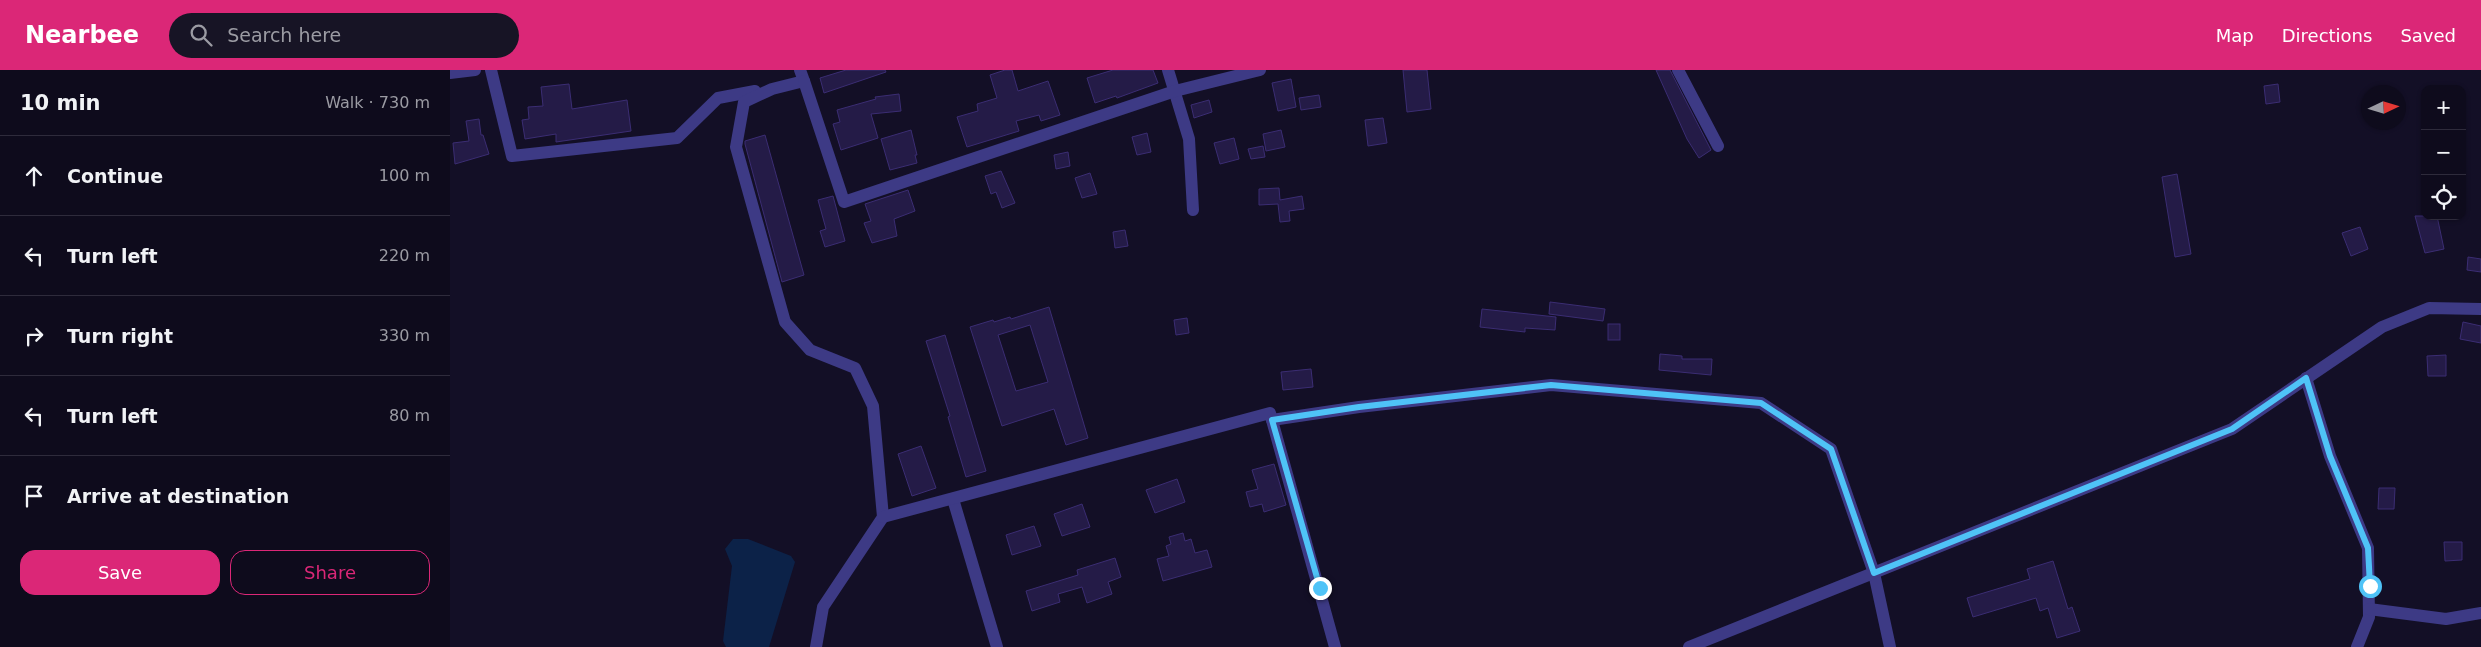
<!DOCTYPE html>
<meta charset="utf-8">
<style>
body{margin:0;font-family:"DejaVu Sans",sans-serif;background:#171425;color:#f1f3f6}
.controls{position:absolute;right:15px;top:15px;display:grid;overflow:hidden;border-radius:10px;box-shadow:0 1px 4px #0004}
.controls button{width:45px;height:45px;display:grid;place-items:center;padding:0;border:0;border-bottom:1px solid #2e2b3b;background:#0e0b1c;color:#f1f3f6;font:25px sans-serif}
.compass{position:absolute;left:1911px;top:15px;width:45px;height:45px;border-radius:50%;background:#0e0b1c;box-shadow:0 1px 4px #0004;rotate:86deg}
.stop{position:absolute;width:15px;height:15px;margin:-11px;border:4px solid #4fc3f7;border-radius:50%;background:#fff}
.stop.end{background:#4fc3f7;border-color:#fff;box-shadow:0 1px 5px #0008}
.list{margin:0;padding:0;list-style:none}
h2{display:flex;justify-content:space-between;align-items:center;height:65px;margin:0;padding:0 20px;font-size:21px}
h2 small{font-size:16px;font-weight:400;color:#9b9ba3}
.list li{display:grid;grid-template-columns:32px 1fr auto;gap:15px;align-items:center;box-sizing:border-box;height:80px;padding:0 20px;border-top:1px solid #2e2b3b}
.list b{display:block;font-size:19px;white-space:nowrap}
.list em{font-size:16px;font-style:normal;color:#9b9ba3}
.actions{display:flex;gap:10px;padding:15px 20px}
.actions a{flex:1;padding:11px 0;border:1px solid #db2777;border-radius:15px;text-align:center;font-size:18px;color:#db2777}
.actions .main{background:#db2777;color:#fff}
.icon{flex:none;width:28px;height:28px;fill:none;stroke:currentColor;stroke-width:2;stroke-linecap:round;stroke-linejoin:round}
.map{position:relative;flex:none;width:2031px;height:577px;overflow:hidden}
header{display:flex;align-items:center;gap:30px;box-sizing:border-box;height:70px;padding:0 25px;background:#db2777;color:#fff}
header strong{font-size:24px}
nav{display:flex;gap:28px;margin-inline-start:auto;font-size:18px}
.search{width:350px;height:45px;background:#171425;display:flex;align-items:center;gap:12px;box-sizing:border-box;padding:0 18px;border-radius:28px;color:#9b9ba3;font-size:19px}
main{display:flex}
aside{flex:1;background:#0e0b1c}
.map>svg:first-child{display:block}
</style>
<header>
<strong>Nearbee</strong>
<div class="search"><svg class="icon" aria-label="search" viewBox="0 0 24 24"><circle cx="10" cy="10" r="6"/><path d="M15 15l6 6"/></svg>Search here</div>
<nav><a>Map</a><a>Directions</a><a>Saved</a></nav>
</header>
<main>
<aside>
<h2>10 min<small>Walk · 730 m</small></h2>
<ul class="list">
<li><svg class="icon" aria-label="ahead" viewBox="0 0 24 24"><path d="M12 20V5M6 11l6-6 6 6"/></svg><div><b>Continue</b></div><em>100 m</em></li>
<li><svg class="icon" aria-label="left" viewBox="0 0 24 24"><path d="M17 20v-9H6M10 6l-5 5 5 5"/></svg><div><b>Turn left</b></div><em>220 m</em></li>
<li><svg class="icon" aria-label="right" viewBox="0 0 24 24"><path d="M7 20v-9h11M14 6l5 5-5 5"/></svg><div><b>Turn right</b></div><em>330 m</em></li>
<li><svg class="icon" aria-label="left" viewBox="0 0 24 24"><path d="M17 20v-9H6M10 6l-5 5 5 5"/></svg><div><b>Turn left</b></div><em>80 m</em></li>
<li><svg class="icon" aria-label="arrive" viewBox="0 0 24 24"><path d="M6 21V4h12l-3 4 3 4H6"/></svg><div><b>Arrive at destination</b></div></li>
</ul>
<div class="actions"><a class="main">Save</a><a>Share</a></div>
</aside>
<div class="map">
<svg width="2031" height="577" viewBox="0 0 2031 577">
<rect width="100%" height="100%" fill="#130f26"/>
<polygon fill="#0c2248" points="283,469 298,469 341,486 345,492 319,577 276,577 273,571 282,496 275,479"/>
<g fill="#241b47" stroke="#3b2d73" fill-rule="evenodd">
<polygon points="396,0 435,0 436,2 374,23 370,8"/>
<polygon points="555,0 562,0 568,21 598,11 610,45 591,51 589,45 566,51 569,61 517,77 507,47 528,41 527,34 547,28 540,5"/>
<polygon points="663,0 703,0 708,13 667,28 666,26 645,33 637,8"/>
<polygon points="953,0 977,0 981,39 957,42"/>
<polygon points="1206,0 1220,0 1261,80 1249,88 1237,69"/>
<polygon points="841,9 846,37 828,41 822,13"/>
<polygon points="119,14 122,39 177,30 181,61 106,72 106,64 75,69 72,50 79,49 78,37 93,36 91,17"/>
<polygon points="1828,14 1830,32 1816,34 1814,16"/>
<polygon points="449,24 451,41 421,44 428,68 391,80 383,54 390,52 387,40 426,29 425,27"/>
<polygon points="869,25 871,37 851,40 849,28"/>
<polygon points="759,30 762,42 744,48 741,35"/>
<polygon points="933,48 937,73 918,76 915,50"/>
<polygon points="29,49 31,65 33,65 39,84 5,94 3,73 19,71 16,51"/>
<polygon points="461,60 467,85 465,85 467,93 440,100 431,69"/>
<polygon points="831,60 835,77 816,81 813,64"/>
<polygon points="697,63 701,82 687,85 682,67"/>
<polygon points="315,65 354,205 332,212 295,74 295,71"/>
<polygon points="784,68 789,89 770,94 764,73"/>
<polygon points="813,76 815,87 801,89 798,79"/>
<polygon points="618,82 620,96 606,99 604,85"/>
<polygon points="551,101 565,133 552,138 546,122 541,124 535,106"/>
<polygon points="640,103 647,124 632,128 625,108"/>
<polygon points="1727,104 1741,184 1725,187 1712,107"/>
<polygon points="829,118 830,130 852,126 854,139 839,141 840,151 830,152 828,134 809,135 809,119"/>
<polygon points="458,120 465,141 444,149 447,166 422,173 414,153 421,151 415,134"/>
<polygon points="383,126 395,171 375,177 370,161 376,159 368,130"/>
<polygon points="1965,146 1987,146 1994,179 1975,183"/>
<polygon points="1910,157 1918,179 1901,186 1892,163"/>
<polygon points="675,160 678,176 665,178 663,162"/>
<polygon points="2018,187 2031,189 2031,202 2017,200"/>
<polygon points="1100,232 1155,239 1153,251 1099,244"/>
<path d="M599,237L638,368L616,375L604,339L552,356L520,257L543,250L544,252L560,247L561,249ZM580,255L598,312L566,321L548,265Z"/>
<polygon points="1032,239 1106,247 1105,260 1075,258 1075,262 1030,257"/>
<polygon points="737,248 739,263 726,265 724,250"/>
<polygon points="2013,252 2031,256 2031,273 2010,269"/>
<rect x="1158" y="254" width="12" height="16"/>
<polygon points="495,265 536,401 516,407 498,347 500,346 476,271"/>
<polygon points="1210,284 1232,286 1232,289 1262,289 1261,305 1209,300"/>
<polygon points="1996,285 1996,306 1978,306 1977,286"/>
<polygon points="861,299 863,317 833,320 831,302"/>
<polygon points="471,376 486,418 462,426 448,384"/>
<polygon points="824,394 836,435 814,442 812,434 800,437 796,422 808,419 802,400"/>
<polygon points="727,409 735,432 705,443 696,420"/>
<polygon points="1929,418 1945,418 1944,439 1928,439"/>
<polygon points="632,434 640,457 612,466 604,444"/>
<polygon points="584,456 591,476 562,485 556,465"/>
<polygon points="733,463 735,471 741,469 745,483 757,480 762,497 713,511 707,489 719,486 716,476 721,474 719,467"/>
<polygon points="1994,472 2012,472 2012,490 1995,491"/>
<polygon points="665,488 671,507 658,512 662,524 637,533 632,517 608,524 610,532 582,541 576,521 628,505 627,500"/>
<polygon points="1603,491 1618,539 1622,537 1630,561 1607,568 1598,538 1590,541 1586,528 1523,547 1517,528 1580,509 1577,499"/>
</g>
<g fill="none" stroke-linecap="round" stroke-linejoin="round">
<g stroke="#3d3a85" stroke-width="12">
<polyline points="41,0 62,86 227,68 268,28 305,21"/>
<polyline points="350,0 354,11 322,19 294,32 286,77 335,252 360,280 405,298 423,336 433,447 373,537 366,577"/>
<polyline points="718,0 739,69 743,140"/>
<polyline points="1228,0 1268,76"/>
<polyline points="0,3 25,0"/>
<polyline points="354,11 394,132 725,21 810,0"/>
<polyline points="1856,308 1880,386 1918,478 1919,547 1907,577"/>
<polyline points="822,350 909,337 1101,315 1311,333 1381,379 1424,503 1440,577"/>
<polyline points="503,429 547,577"/>
<polyline points="433,447 820,343 885,577"/>
<polyline points="1919,539 1996,549 2031,543"/>
<polyline points="1239,577 1782,359 1932,257 1979,238 2031,239"/>
</g>
</g>
<g fill="none" stroke-linecap="round" stroke-linejoin="round">
<polyline stroke="#4fc3f7" stroke-width="6" points="870,518 822,350 909,337 1101,315 1311,333 1381,379 1424,503 1782,359 1856,308 1880,386 1918,478 1920,516"/>
</g>
</svg>
<div class="controls">
<button>+</button>
<button>−</button>
<button><svg class="icon" aria-label="locate" viewBox="0 0 24 24"><circle cx="12" cy="12" r="6"/><path d="M12 2v4M12 18v4M2 12h4M18 12h4"/></svg></button>
</div>
<svg class="compass" viewBox="-18 -18 36 36"><path d="M0-13l5 13h-10z" fill="#e53935"/><path d="M0 13l5-13h-10z" fill="#9b9ba3"/></svg>
<div class="stop" style="left:1920px;top:516px"></div>
<div class="stop end" style="left:870px;top:518px"></div>
</div>
</main>
